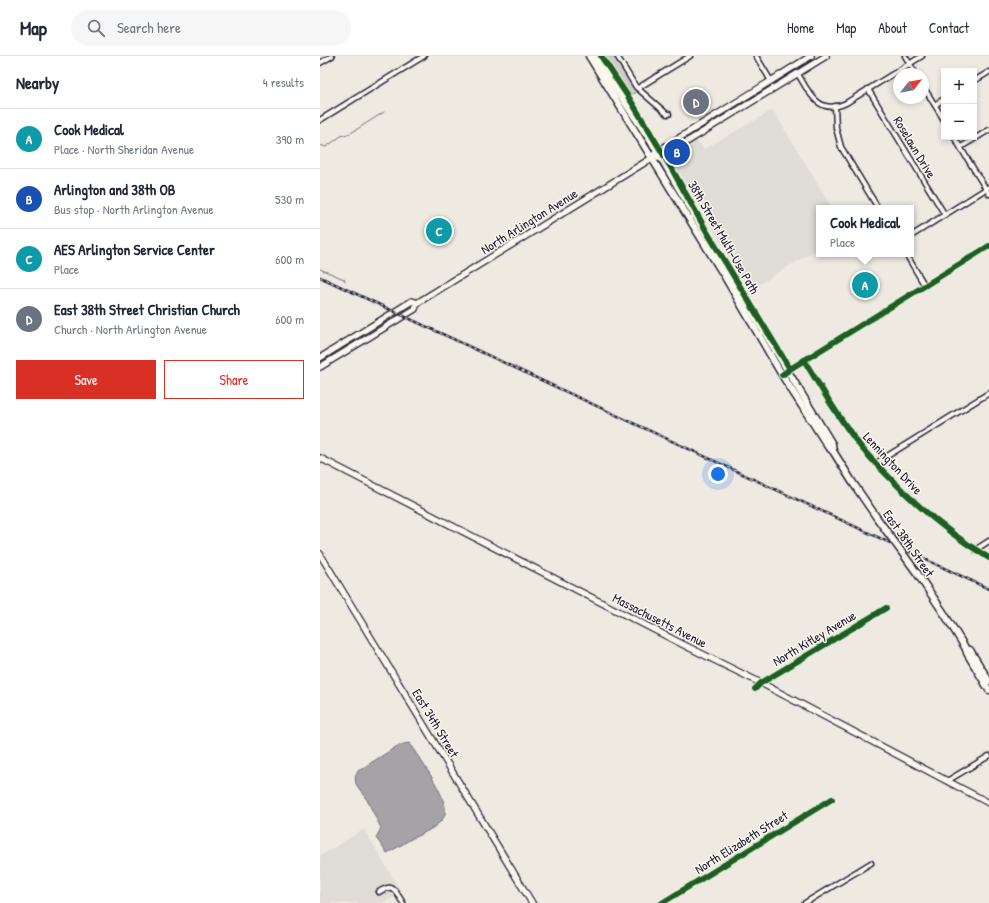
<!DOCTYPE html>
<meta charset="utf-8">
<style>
body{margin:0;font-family:"Patrick Hand",sans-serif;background:#f6f6f7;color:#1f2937}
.controls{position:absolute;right:12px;top:12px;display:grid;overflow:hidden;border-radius:0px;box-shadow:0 2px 6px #0003}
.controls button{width:36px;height:36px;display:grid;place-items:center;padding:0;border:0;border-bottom:1px solid #e0e1e3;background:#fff;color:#1f2937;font:20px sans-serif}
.compass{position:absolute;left:573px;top:12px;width:36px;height:36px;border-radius:50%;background:#fff;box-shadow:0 2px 6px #0003;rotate:59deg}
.you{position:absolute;left:398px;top:418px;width:14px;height:14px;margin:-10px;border:3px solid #fff;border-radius:50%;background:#1a73e8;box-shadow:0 0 0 6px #1a73e833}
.badge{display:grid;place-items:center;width:26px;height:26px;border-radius:50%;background:#d93025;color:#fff;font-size:13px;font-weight:700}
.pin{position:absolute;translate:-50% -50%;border:2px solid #fff;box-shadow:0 1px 4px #0006}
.popup{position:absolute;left:496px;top:149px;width:98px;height:52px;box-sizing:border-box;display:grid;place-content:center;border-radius:0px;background:#fff;filter:drop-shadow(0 1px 3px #0005);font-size:13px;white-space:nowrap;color:#747a83}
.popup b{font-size:15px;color:#1f2937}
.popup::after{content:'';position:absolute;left:50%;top:100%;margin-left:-8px;border:8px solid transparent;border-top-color:#fff}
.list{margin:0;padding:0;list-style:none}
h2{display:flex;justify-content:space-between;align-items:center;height:52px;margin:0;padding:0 16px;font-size:17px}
h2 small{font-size:13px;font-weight:400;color:#747a83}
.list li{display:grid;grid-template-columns:26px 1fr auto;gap:12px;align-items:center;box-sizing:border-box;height:60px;padding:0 16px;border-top:1px solid #e0e1e3}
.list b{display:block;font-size:15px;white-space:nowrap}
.list p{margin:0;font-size:13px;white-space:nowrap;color:#747a83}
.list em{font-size:13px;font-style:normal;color:#747a83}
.actions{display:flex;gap:8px;padding:12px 16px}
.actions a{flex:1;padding:9px 0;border:1px solid #d93025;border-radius:0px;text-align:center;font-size:14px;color:#d93025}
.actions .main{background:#d93025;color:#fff}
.icon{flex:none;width:22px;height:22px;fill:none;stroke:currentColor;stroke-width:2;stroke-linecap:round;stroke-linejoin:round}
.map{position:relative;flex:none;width:669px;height:847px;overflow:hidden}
header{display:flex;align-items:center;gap:24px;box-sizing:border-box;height:56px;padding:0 20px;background:#fff;border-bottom:1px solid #e0e1e3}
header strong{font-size:19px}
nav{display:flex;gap:22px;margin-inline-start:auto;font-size:14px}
.search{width:280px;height:36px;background:#f6f6f7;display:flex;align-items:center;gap:10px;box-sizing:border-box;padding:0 14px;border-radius:22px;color:#747a83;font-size:15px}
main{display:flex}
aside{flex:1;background:#fff}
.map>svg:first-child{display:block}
</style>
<header>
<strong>Map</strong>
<div class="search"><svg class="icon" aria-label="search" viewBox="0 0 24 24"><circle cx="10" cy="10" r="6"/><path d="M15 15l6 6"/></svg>Search here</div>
<nav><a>Home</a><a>Map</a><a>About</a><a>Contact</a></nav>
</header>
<main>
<aside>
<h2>Nearby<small>4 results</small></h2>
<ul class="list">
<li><span class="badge" style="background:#0f9aa8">A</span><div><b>Cook Medical</b><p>Place · North Sheridan Avenue</p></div><em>390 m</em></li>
<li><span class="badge" style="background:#1a4fb4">B</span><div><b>Arlington and 38th OB</b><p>Bus stop · North Arlington Avenue</p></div><em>530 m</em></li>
<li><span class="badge" style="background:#0f9aa8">C</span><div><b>AES Arlington Service Center</b><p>Place</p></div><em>600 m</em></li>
<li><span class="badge" style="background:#6b7280">D</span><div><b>East 38th Street Christian Church</b><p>Church · North Arlington Avenue</p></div><em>600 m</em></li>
</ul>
<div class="actions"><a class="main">Save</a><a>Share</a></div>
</aside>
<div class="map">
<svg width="669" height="847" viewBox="0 0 669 847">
<rect width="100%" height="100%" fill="#eeeae2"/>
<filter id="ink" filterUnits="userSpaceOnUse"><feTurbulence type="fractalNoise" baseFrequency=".025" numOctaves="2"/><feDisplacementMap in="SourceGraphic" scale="8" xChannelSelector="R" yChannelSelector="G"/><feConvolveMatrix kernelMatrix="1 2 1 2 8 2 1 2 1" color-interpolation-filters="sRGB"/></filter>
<g filter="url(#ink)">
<g fill="#dfdbd5">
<polygon points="453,54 512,152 499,152 499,192 430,234 350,101 376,84 384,93"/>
<polygon points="44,773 81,836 63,847 0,847 0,800"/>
</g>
<polygon fill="#d0cdc9" stroke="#797882" points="279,0 295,0 317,35 308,41"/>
<path fill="#a6a3a7" stroke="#716f7c" d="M89,687C98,701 129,741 125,758C122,770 101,778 91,783C83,788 75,793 67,797L56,782L61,772L47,744L36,728L35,720L38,715L79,689Z"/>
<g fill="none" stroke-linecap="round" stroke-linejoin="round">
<g stroke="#716f7c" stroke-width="1">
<polyline points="0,89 6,91 21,80 31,77 64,56"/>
<polyline points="0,213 24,223 25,225"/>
</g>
<g stroke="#22223b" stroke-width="7">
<g id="minor">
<polyline points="297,0 316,31 347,58 349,58"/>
<polyline points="436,0 451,25"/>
<polyline points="585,0 596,18"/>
<polyline points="0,7 12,0"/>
<path d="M478,18C489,37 499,60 526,47L602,0"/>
<polyline points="654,25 669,16"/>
<polyline points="603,30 624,64"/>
<polyline points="318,32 370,0"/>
<polyline points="548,33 625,159"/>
<polyline points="615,49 624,43"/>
<polyline points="515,50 516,72 521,91 558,152"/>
<polyline points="0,64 104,0"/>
<polyline points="634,81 669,138"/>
<polyline points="641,91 669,74"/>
<polyline points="591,180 669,131"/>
<polyline points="586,198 605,230"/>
<path d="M484,304C502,334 520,364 541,391C549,401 559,411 568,420C598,451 632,480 669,502"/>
<polyline points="466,317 470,313 669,190"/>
<polyline points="556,407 669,337"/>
<polyline points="655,494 669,485"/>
<polyline points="435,633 441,627 566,552"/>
<polyline points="627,725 669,700"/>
<path d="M59,836C74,826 75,835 83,847"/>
<polyline points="342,847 512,743"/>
<polyline points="485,847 551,807"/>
</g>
</g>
<g stroke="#22223b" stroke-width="8">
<g id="secondary">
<polyline points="338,102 340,102 347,98 506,0"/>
<polyline points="0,302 92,245 97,247"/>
<polyline points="0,311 95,253 97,247 332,102 336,96 343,92 491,0"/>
<polyline points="0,402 362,588 441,627 669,747"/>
<polyline points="0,498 212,847"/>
</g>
</g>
<g stroke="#22223b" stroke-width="9">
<g id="primary">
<polyline points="269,0 405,221 462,319 495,370 508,391 513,395 533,427 557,462"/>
<polyline points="274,0 334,90 409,218 512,388 513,395"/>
<polyline points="597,517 625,559 646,593 647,597 669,634"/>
<polyline points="646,593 650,594 669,625"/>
</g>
</g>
<use href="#minor" stroke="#fbf7ec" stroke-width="4"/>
<use href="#secondary" stroke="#fbf7ec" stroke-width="5.5"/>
<use href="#primary" stroke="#fbf7ec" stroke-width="6"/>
<g stroke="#22223b" stroke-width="2.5">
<polyline id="rail" points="0,221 669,533"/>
</g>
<use href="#rail" stroke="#fbf7ec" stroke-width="1" stroke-dasharray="3" stroke-linecap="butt"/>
<g stroke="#22223b" stroke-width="9" stroke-linecap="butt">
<polyline id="primary-bridge" points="557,462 597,517"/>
</g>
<use href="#primary-bridge" stroke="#fbf7ec" stroke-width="6"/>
<g stroke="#fbf7ec" stroke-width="8">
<g id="cycleway">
<polyline points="281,0 311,45 348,106 387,176 470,313"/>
<path d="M484,304C502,334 520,364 541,391C549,401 559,411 568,420C598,451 632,480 669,502"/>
<polyline points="462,319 470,313 669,190"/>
<polyline points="435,633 441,627 566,552"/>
<polyline points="342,847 512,743"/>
</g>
</g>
<use href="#cycleway" stroke="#1b5e20" stroke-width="6"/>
</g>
</g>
<g text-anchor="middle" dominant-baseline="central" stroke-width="3" stroke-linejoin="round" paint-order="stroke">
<g font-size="13" fill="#22223b" stroke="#fbf7ec">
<text transform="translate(595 91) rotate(59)">Roselawn Drive</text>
<text transform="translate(209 165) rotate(-32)">North Arlington Avenue</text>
<text transform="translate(404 181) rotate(60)">38th Street Multi-Use Path</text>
<text transform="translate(573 407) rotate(47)">Lennington Drive</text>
<text transform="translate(589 487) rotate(55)">East 38th Street</text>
<text transform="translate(340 564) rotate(27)">Massachusetts Avenue</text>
<text transform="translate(494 582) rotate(-31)">North Kitley Avenue</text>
<text transform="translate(116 667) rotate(59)">East 34th Street</text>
<text transform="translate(421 786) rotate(-32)">North Elizabeth Street</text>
</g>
</g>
</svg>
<div class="controls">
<button>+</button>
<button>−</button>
</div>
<svg class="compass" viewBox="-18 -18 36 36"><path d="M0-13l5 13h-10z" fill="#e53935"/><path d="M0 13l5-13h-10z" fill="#747a83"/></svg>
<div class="you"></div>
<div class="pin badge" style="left:545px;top:229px;background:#0f9aa8">A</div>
<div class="popup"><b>Cook Medical</b>Place</div>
<div class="pin badge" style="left:357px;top:96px;background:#1a4fb4">B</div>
<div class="pin badge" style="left:119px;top:175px;background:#0f9aa8">C</div>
<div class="pin badge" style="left:376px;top:46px;background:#6b7280">D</div>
</div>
</main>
